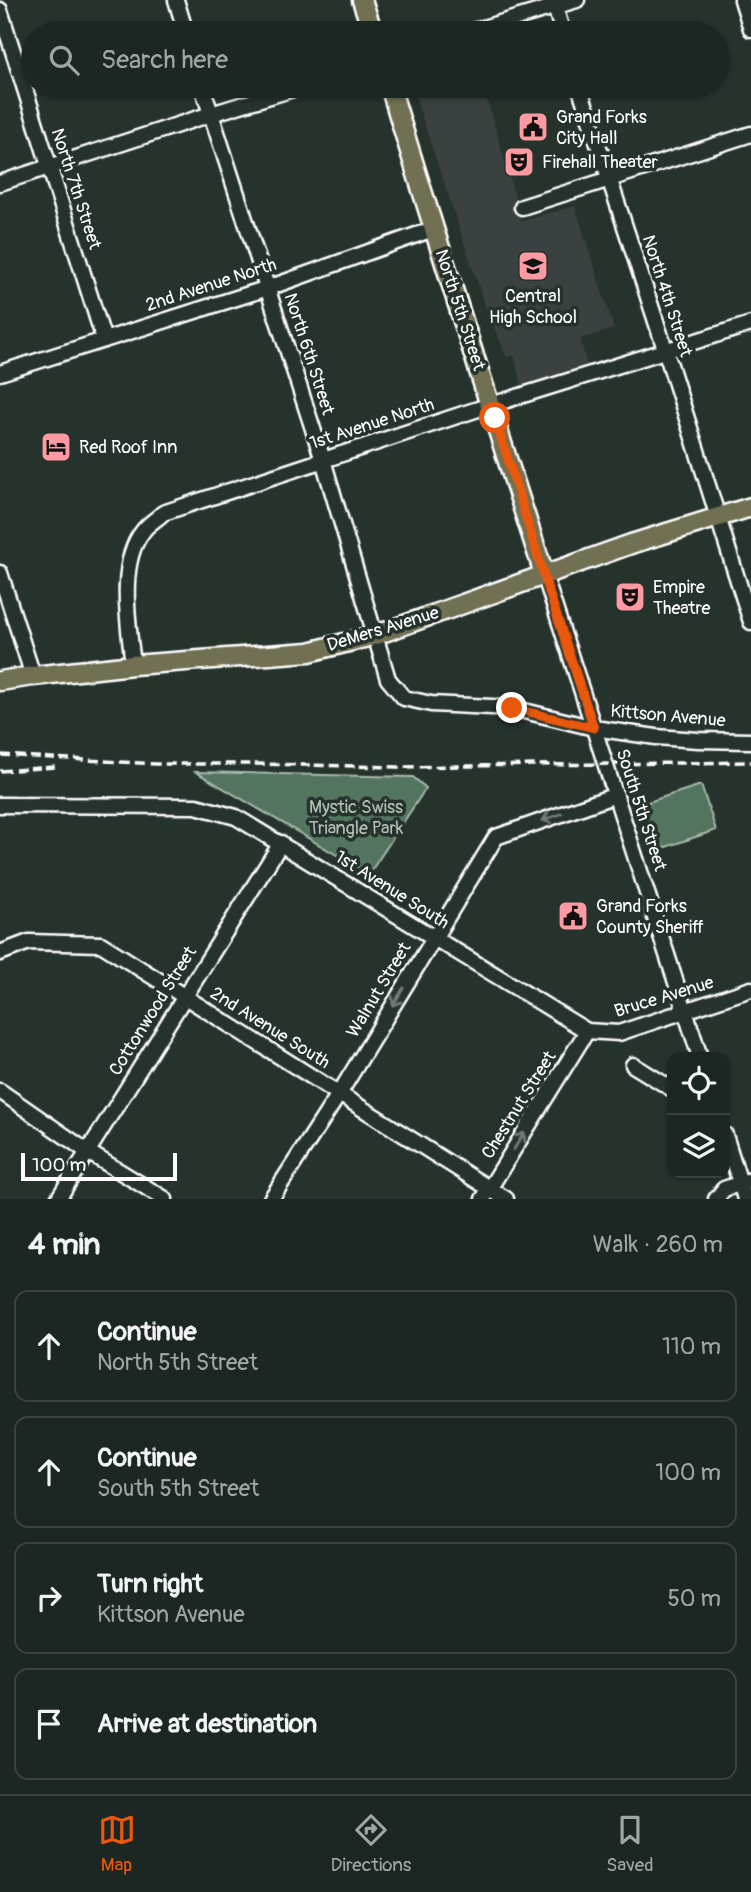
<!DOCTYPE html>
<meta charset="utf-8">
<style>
body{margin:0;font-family:Pangolin,sans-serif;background:#29322f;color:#f1f3f6}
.controls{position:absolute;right:21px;bottom:21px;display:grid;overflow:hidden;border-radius:14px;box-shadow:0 2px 5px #0004}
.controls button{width:63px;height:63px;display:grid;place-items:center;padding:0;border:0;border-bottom:2px solid #3a4340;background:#1c2622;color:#f1f3f6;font:35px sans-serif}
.scale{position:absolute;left:21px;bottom:18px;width:156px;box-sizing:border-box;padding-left:7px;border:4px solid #fff;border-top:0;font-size:19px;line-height:24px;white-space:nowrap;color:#fff;-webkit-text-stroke:5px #26332d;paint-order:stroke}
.stop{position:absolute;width:21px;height:21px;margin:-16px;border:5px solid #ea580c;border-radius:50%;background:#fff}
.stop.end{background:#ea580c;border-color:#fff;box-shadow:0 2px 7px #0008}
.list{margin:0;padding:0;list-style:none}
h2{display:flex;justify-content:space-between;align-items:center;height:91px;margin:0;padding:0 28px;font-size:30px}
h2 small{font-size:23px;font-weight:400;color:#a0a5a5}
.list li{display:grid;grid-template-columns:46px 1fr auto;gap:21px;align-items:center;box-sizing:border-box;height:112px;margin:0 14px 14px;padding:0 14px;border:2px solid #3a4340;border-radius:14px}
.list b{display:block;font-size:26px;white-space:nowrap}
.list p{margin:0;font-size:23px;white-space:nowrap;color:#a0a5a5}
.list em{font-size:23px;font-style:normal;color:#a0a5a5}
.icon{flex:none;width:38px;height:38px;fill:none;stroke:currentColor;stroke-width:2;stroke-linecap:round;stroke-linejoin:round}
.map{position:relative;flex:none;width:751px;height:1199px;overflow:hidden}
.search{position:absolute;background:#1c2622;box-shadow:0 2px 5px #0004;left:21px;right:21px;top:21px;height:77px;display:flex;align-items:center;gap:18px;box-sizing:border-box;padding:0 24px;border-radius:38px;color:#a0a5a5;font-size:26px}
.sheet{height:595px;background:#1c2622}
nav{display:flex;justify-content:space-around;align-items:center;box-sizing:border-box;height:98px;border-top:2px solid #3a4340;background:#1c2622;font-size:19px;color:#a0a5a5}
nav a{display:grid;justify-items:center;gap:4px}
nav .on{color:#ea580c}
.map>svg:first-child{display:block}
</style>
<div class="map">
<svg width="751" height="1199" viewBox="0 0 751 1199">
<rect width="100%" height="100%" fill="#26332d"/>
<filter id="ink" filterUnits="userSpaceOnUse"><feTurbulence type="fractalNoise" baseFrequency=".0143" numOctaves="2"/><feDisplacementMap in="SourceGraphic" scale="14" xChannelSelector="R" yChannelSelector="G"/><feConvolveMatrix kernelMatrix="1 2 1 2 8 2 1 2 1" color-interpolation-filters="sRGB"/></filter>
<g filter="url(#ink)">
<polygon fill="#3b413f" points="442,86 483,86 522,221 575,206 614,329 580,339 587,365 522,387 514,355 507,357 487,311 414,93"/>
<g fill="#53745e" stroke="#a9baae" stroke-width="2">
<polygon points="196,772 413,777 426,788 369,874"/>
<polygon points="701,785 716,830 657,850 642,804"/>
</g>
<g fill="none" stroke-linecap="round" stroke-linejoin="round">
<g stroke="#fff" stroke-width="19">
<g id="minor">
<polyline points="176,0 186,33"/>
<polyline points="742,0 751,29"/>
<polyline points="553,1 563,33"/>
<polyline points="0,10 104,340"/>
<polyline points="466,33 577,0"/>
<polyline points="202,86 323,460 388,679 404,698 431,704 512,708 594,728 656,737 698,740 751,741"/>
<polyline points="579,86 665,349 751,622"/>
<polyline points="0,183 211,114 303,86"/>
<polyline points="522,207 751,134"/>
<polyline points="0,373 268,288 433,229"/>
<polyline points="0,573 33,676"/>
<polyline points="544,574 700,1057"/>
<path d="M133,665C129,627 117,563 143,531C148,524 157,519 163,513L475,410L751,324"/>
<polyline points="0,805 196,806 236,817 587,1031 619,1033 751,989"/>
<polyline points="0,953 29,942 101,944 506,1199"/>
<polyline points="633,1065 672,1089"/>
<polyline points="0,1091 88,1152 165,1199"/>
<polyline points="725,1135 745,1199"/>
<polyline points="58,1199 281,843"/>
<polyline points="271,1199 339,1094 496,837 616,795"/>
<polyline points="483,1199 587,1031"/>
<polyline points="716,1199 724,1189 751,1180"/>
</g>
</g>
<g stroke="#fff" stroke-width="23">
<g id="major">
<polyline points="362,0 373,33"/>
<path d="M390,86C439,249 492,411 544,574"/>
<polyline points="0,681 33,676 133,665 309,652 376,635 631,544 751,507"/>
</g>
</g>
<use href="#minor" stroke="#26332d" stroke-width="14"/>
<use href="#major" stroke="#716f52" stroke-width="18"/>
<g stroke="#fff" stroke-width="3.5" stroke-dasharray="10 5" stroke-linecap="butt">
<polyline points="0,755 156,764 258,764 397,767 751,762"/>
<polyline points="0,771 55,767"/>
</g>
</g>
<defs><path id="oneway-shaft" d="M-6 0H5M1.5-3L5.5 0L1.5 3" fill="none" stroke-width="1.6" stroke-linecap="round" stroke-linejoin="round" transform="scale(1.75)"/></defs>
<g stroke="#727a76">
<use href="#oneway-shaft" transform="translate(552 817) rotate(160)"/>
<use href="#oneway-shaft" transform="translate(398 997) rotate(121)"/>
<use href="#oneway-shaft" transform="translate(519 1141) rotate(-58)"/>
</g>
</g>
<g fill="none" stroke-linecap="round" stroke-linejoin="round" filter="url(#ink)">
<polyline stroke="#ea580c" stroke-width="9" points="495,418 547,586 594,728 512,708"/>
</g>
<defs>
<g id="civic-square" transform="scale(1.575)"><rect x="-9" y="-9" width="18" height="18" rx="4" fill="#ff9aa2" stroke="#26332d"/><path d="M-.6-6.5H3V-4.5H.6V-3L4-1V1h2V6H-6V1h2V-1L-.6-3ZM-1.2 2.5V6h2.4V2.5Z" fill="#111"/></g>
<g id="theatre-square" transform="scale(1.575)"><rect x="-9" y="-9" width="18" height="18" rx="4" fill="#ff9aa2" stroke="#26332d"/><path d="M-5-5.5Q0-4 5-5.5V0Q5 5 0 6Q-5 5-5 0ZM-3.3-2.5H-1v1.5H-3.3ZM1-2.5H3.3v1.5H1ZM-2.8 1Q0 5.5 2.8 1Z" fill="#111"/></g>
<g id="school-square" transform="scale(1.575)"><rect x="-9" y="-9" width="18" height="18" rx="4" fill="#ff9aa2" stroke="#26332d"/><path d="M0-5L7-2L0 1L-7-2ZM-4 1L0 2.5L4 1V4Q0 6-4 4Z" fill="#111"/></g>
<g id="hotel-square" transform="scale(1.575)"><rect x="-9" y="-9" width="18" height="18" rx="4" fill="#ff9aa2" stroke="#26332d"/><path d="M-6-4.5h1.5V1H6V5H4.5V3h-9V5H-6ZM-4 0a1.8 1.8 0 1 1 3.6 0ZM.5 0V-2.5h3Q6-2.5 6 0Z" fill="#111"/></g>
</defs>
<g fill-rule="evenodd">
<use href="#civic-square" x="533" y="127"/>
<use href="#theatre-square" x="519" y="162"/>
<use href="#school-square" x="533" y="266"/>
<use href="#hotel-square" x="56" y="447"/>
<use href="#theatre-square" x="630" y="597"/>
<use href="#civic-square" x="573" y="916"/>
</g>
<g text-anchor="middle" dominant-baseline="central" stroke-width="7" stroke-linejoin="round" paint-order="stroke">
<g font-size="18" fill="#fff" stroke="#26332d" text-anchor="start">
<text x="556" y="117">Grand Forks<tspan x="556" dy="21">City Hall</tspan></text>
<text x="542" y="162">Firehall Theater</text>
<text x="533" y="296" text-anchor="middle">Central<tspan x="533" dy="21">High School</tspan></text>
<text x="79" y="447">Red Roof Inn</text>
<text x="653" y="587">Empire<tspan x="653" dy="21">Theatre</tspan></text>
<text x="596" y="906">Grand Forks<tspan x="596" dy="21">County Sheriff</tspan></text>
</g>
<g font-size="18" fill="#fff" stroke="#26332d">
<text transform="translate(76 189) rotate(72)">North 7th Street</text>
<text transform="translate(211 285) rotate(-18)">2nd Avenue North</text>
<text transform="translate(667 296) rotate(72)">North 4th Street</text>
<text transform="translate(460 310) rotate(72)">North 5th Street</text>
<text transform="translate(309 354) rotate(72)">North 6th Street</text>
<text transform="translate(372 424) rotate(-18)">1st Avenue North</text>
<text transform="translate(383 629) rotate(-17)">DeMers Avenue</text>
<text transform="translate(668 716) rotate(5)">Kittson Avenue</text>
<text transform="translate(641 810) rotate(72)">South 5th Street</text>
<text transform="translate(392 890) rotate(32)">1st Avenue South</text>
<text transform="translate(379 990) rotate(-59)">Walnut Street</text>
<text transform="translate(664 997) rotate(-17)">Bruce Avenue</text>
<text transform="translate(153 1011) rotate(-58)">Cottonwood Street</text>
<text transform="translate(270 1028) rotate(32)">2nd Avenue South</text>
<text transform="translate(519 1105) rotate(-58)">Chestnut Street</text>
</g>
<g font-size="18" fill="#b2c0b7" stroke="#26332d">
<text x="356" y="807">Mystic Swiss<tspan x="356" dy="21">Triangle Park</tspan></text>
</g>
</g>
</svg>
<div class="controls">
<button><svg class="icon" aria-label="locate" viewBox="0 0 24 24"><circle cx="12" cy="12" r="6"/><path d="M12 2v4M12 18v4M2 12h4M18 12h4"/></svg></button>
<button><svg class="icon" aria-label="layers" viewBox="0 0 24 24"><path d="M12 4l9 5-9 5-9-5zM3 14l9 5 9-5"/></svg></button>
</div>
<div class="scale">100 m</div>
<div class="stop" style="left:495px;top:418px"></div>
<div class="stop end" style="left:512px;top:708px"></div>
<div class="search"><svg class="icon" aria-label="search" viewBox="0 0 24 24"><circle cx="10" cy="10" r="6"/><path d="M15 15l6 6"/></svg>Search here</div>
</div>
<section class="sheet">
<h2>4 min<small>Walk · 260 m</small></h2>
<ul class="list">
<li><svg class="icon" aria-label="ahead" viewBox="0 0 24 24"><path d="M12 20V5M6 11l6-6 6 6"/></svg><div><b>Continue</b><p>North 5th Street</p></div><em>110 m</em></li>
<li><svg class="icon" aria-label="ahead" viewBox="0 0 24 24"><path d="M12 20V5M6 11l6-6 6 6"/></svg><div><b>Continue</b><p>South 5th Street</p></div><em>100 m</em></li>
<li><svg class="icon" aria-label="right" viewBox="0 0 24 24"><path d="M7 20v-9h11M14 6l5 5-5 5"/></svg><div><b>Turn right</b><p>Kittson Avenue</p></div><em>50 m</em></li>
<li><svg class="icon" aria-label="arrive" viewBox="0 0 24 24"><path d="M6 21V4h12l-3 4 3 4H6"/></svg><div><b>Arrive at destination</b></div></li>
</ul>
</section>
<nav>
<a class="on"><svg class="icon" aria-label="map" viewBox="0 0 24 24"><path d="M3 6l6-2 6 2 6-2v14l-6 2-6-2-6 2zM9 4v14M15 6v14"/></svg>Map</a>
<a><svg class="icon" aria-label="directions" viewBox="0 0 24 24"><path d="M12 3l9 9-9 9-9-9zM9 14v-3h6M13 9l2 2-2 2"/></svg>Directions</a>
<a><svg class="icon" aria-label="saved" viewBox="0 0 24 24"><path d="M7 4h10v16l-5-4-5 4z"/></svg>Saved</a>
</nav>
